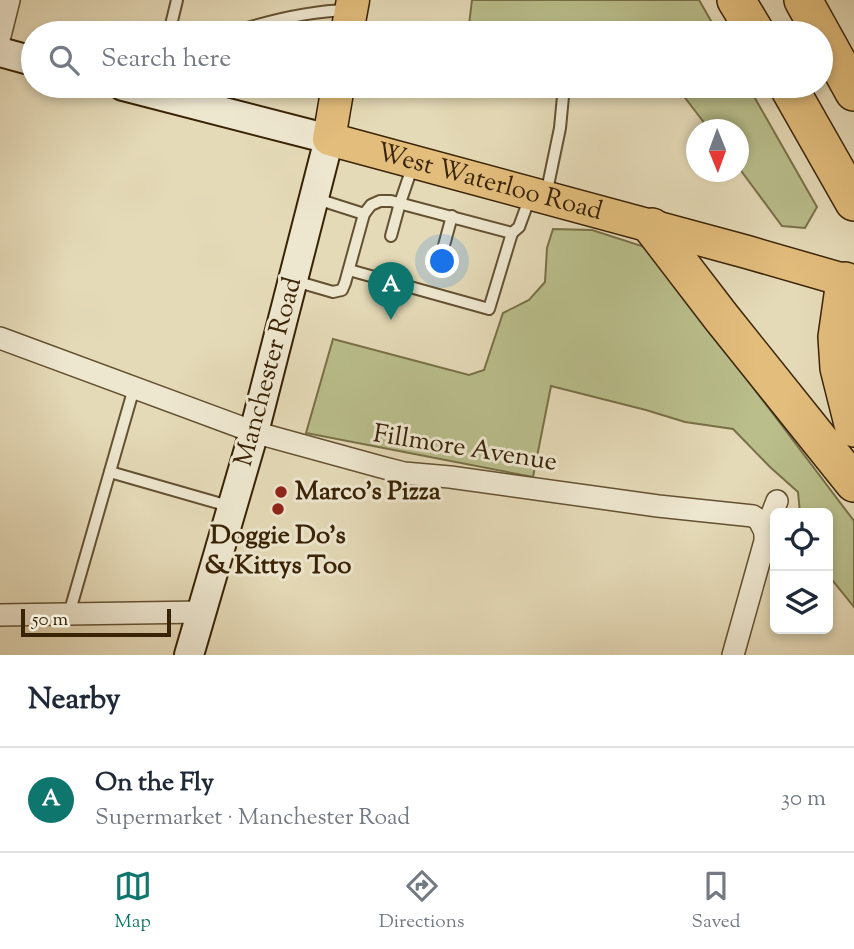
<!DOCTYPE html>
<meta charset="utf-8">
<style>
body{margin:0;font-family:"Sorts Mill Goudy",serif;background:#f2f2f3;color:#1f2937}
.controls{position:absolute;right:21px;bottom:21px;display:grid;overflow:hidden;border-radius:10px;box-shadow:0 4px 10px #0003}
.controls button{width:63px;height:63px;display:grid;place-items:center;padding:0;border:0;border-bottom:2px solid #e0e1e3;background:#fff;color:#1f2937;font:35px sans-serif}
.compass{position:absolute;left:686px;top:119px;width:63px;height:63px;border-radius:50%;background:#fff;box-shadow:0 4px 10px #0003;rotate:179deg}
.scale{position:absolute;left:21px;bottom:18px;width:150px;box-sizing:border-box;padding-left:7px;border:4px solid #392305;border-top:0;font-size:19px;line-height:24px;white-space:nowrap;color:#392305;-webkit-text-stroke:5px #eee7d0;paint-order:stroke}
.you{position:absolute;left:443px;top:262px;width:24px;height:24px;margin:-18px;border:5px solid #fff;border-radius:50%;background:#1a73e8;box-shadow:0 0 0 10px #1a73e833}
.badge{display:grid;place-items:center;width:46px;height:46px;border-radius:50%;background:#0f766e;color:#fff;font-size:23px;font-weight:700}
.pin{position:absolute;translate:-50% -58px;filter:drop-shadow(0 2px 4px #0008)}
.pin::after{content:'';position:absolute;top:37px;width:24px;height:21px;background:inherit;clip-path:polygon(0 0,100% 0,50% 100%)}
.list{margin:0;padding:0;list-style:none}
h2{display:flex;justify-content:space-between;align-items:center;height:91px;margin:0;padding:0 28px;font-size:30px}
h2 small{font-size:23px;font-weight:400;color:#747a83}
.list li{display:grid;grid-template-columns:46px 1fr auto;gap:21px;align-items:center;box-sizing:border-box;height:105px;padding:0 28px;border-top:2px solid #e0e1e3}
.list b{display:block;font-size:26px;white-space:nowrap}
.list p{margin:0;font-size:23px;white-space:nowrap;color:#747a83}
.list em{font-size:23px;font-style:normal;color:#747a83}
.icon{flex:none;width:38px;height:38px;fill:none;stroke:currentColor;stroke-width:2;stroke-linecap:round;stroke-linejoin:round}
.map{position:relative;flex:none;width:854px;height:655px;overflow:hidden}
.search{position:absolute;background:#fff;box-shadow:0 4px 10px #0003;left:21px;right:21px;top:21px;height:77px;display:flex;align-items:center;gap:18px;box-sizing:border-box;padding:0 24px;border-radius:38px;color:#747a83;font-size:26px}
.sheet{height:196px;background:#fff}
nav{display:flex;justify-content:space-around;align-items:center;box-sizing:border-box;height:98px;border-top:2px solid #e0e1e3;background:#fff;font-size:19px;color:#747a83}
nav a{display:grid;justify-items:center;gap:4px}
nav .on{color:#0f766e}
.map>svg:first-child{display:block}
</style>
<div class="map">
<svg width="854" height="655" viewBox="0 0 854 655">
<rect width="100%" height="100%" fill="#e5dab7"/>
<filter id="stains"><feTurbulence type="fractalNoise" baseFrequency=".00286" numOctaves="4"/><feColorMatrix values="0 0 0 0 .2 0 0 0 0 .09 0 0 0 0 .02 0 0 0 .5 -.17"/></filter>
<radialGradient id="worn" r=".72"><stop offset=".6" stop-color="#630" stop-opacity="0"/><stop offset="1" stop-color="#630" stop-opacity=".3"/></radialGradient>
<g fill="#b9be8b" stroke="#797048" stroke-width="2">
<polygon points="472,0 699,0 718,33 468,33"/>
<polygon points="676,86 748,86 817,207 805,228 782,226 739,168 738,130 709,129"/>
<polygon points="553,229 592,230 648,248 854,521 854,607 828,575 828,513 800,513 798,492 770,467 733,429 685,422 646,410 551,386 533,477 306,433 333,339 469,375 484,370 503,313 529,300 545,282 547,248"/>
</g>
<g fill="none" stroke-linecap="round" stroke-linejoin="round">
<g stroke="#645132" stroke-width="14">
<g id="service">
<polyline points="169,33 177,0"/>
<path d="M231,33C268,21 308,11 348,10"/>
<polyline points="546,195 560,128 564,86"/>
<polyline points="314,198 364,214"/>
<polyline points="391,236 400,203 413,165"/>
<polyline points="443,249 452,216"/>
<polyline points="349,270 489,309 512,233"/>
<polyline points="295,281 333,292 342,290 345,283 364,214 371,205 380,201 391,201 512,233 519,227 530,197"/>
<polyline points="110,472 232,507"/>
<polyline points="69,614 134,388"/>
</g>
</g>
<g stroke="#645132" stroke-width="24">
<g id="minor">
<polyline points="0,36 9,0"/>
<polyline points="0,338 254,432 381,467 404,473 450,477 658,506 753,516 759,520 765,532"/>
<polyline points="0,615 202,612"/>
<polyline points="733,655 765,541 765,532 777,501"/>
</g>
</g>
<g stroke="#392305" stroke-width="32">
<g id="secondary">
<polyline points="0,52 33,61"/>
<polyline points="123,86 329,139 254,432 189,655"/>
</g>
</g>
<g stroke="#392305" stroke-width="35">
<g id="primary">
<polyline points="347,33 353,0"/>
<path id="s1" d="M338,86L329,139L747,252L854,283"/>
</g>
</g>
<g stroke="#392305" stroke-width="40">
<g id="motorway">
<polyline points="736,0 756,33"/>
<polyline points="803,0 854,92"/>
<polyline points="788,86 854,202"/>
<polyline points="652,227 721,317 854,483"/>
<polyline points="845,281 837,337 839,368 854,428"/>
</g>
</g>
<use href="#service" stroke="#eee7d0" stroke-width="10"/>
<use href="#minor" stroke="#eee7d0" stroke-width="21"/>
<use href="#secondary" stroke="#eee7d0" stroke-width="28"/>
<use href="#primary" stroke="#e2bd7c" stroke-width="32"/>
<use href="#motorway" stroke="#e2bd7c" stroke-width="37"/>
</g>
<g fill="#8f2418" stroke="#eee7d0" stroke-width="2.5">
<circle cx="281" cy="492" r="7"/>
<circle cx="278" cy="509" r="7"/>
</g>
<g text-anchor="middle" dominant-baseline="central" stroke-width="6" stroke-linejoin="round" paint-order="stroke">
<g font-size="26" fill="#392305" stroke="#eee7d0">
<text stroke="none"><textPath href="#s1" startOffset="220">West Waterloo Road</textPath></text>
<text transform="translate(269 372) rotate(-75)">Manchester Road</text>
<text transform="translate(465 449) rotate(9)">Fillmore Avenue</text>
</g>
<g font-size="26" font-weight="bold" fill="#392305" stroke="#eee7d0" text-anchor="start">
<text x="295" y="492">Marco's Pizza</text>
<text x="278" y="536" text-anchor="middle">Doggie Do's<tspan x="278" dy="30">&amp; Kittys Too</tspan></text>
</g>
</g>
<rect width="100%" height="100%" filter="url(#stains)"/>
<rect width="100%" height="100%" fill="url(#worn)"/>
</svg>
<div class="controls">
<button><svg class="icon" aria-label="locate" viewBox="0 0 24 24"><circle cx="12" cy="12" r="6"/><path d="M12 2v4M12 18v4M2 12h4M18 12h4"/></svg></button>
<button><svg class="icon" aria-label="layers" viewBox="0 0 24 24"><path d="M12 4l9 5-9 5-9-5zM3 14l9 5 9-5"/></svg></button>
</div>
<svg class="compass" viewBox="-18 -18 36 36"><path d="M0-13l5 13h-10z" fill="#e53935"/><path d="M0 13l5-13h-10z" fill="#747a83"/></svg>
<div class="scale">50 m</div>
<div class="you"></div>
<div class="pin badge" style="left:391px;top:320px">A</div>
<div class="search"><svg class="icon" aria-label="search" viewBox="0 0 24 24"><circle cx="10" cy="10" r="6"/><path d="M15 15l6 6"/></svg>Search here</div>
</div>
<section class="sheet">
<h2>Nearby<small></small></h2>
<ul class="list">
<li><span class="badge">A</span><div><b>On the Fly</b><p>Supermarket · Manchester Road</p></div><em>30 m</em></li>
</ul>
</section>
<nav>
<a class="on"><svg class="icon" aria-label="map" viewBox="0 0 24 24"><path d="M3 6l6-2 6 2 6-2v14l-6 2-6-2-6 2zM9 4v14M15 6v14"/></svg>Map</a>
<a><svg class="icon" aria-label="directions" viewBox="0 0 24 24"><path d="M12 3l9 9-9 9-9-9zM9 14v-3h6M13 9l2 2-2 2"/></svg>Directions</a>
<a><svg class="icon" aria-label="saved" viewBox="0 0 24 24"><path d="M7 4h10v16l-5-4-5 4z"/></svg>Saved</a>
</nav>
